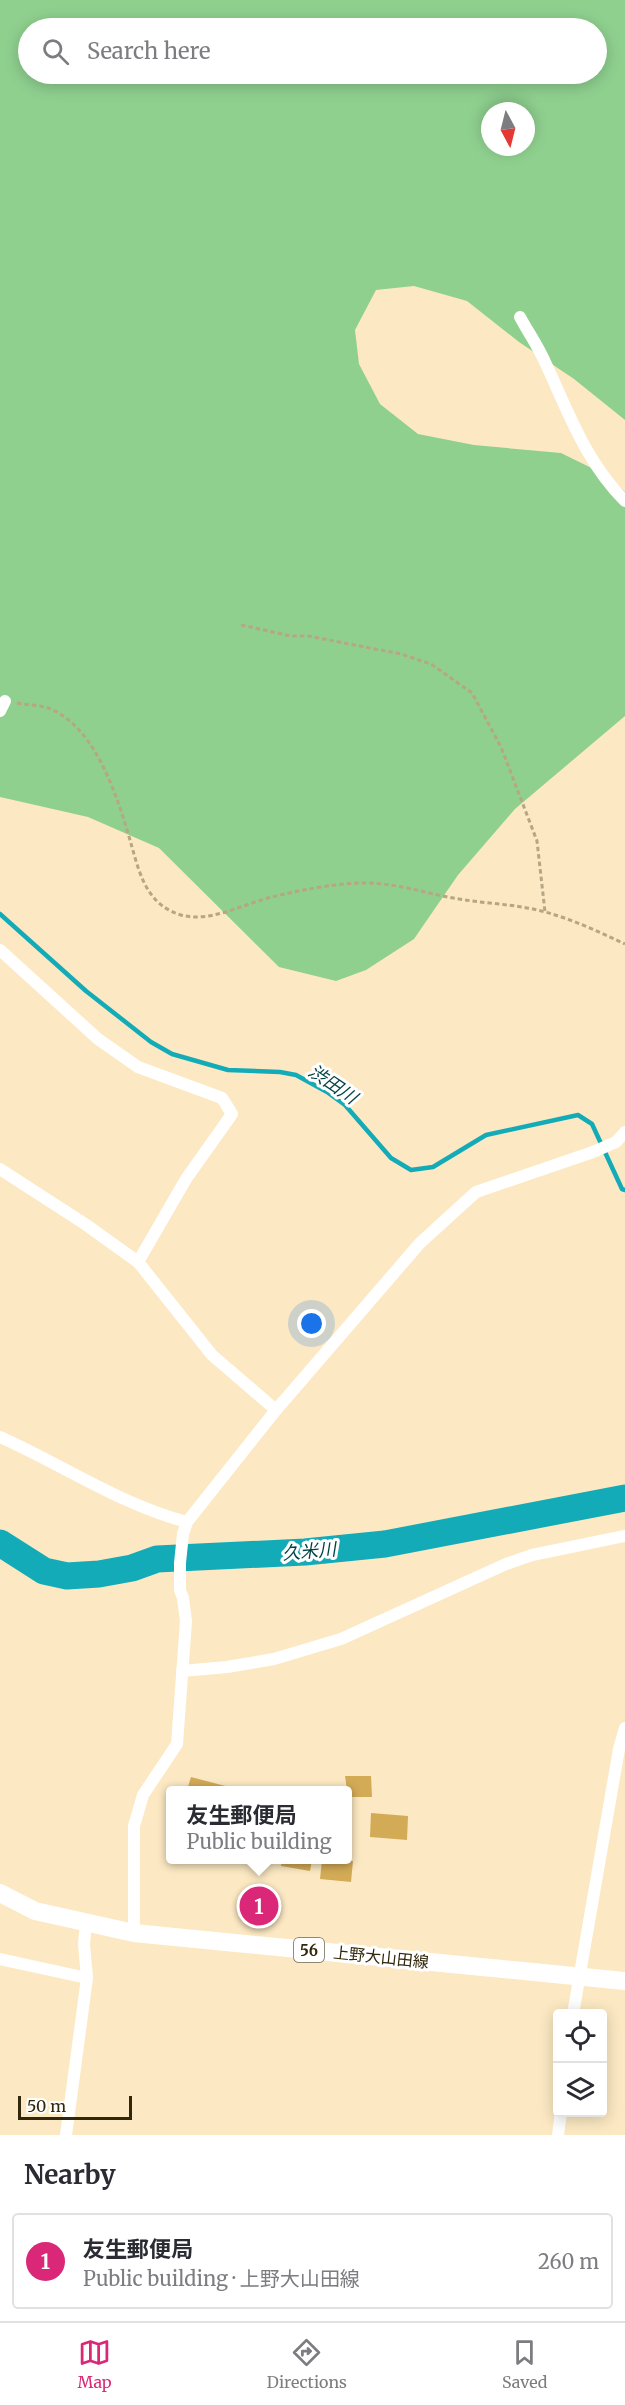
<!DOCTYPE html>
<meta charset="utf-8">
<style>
body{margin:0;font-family:Merriweather,"Noto Sans JP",serif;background:#f7f7f7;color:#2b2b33}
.controls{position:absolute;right:18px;bottom:18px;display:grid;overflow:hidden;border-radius:6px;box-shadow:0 3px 15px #0003}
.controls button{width:54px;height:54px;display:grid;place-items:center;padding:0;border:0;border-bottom:2px solid #e1e1e2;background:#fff;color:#2b2b33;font:30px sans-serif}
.compass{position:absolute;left:481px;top:102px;width:54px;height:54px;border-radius:50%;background:#fff;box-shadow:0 3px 15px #0003;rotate:173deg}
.scale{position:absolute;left:18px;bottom:15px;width:114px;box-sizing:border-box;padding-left:6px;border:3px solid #32260b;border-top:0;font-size:16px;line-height:21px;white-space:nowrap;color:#32260b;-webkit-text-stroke:4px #fff;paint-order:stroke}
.you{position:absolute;left:312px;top:1324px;width:21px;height:21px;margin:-15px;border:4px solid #fff;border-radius:50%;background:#1a73e8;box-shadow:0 0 0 9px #1a73e833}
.badge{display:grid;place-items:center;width:39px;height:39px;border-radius:50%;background:#db2777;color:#fff;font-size:20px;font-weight:700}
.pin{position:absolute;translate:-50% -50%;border:3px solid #fff;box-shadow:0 2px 6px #0006}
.popup{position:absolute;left:166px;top:1786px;width:186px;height:78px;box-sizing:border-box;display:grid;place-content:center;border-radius:6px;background:#fff;filter:drop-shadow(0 2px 4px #0005);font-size:20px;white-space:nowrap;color:#7c7c81}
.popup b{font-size:22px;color:#2b2b33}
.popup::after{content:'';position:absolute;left:50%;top:100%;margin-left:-12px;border:12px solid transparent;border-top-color:#fff}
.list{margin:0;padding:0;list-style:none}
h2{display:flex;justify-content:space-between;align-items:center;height:78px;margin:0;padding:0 24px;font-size:26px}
h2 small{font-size:20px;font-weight:400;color:#7c7c81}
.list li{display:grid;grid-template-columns:39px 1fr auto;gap:18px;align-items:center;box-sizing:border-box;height:96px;margin:0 12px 12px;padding:0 12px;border:2px solid #e1e1e2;border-radius:6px}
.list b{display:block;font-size:22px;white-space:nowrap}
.list p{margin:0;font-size:20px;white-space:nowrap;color:#7c7c81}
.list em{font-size:20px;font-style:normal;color:#7c7c81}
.icon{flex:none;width:33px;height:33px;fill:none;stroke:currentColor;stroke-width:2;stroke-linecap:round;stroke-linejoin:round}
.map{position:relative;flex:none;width:625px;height:2135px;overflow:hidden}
.search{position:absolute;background:#fff;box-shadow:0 3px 15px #0003;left:18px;right:18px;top:18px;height:66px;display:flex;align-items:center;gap:15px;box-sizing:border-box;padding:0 21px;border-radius:33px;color:#7c7c81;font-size:22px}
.sheet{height:186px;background:#fff}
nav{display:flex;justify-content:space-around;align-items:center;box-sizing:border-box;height:84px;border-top:2px solid #e1e1e2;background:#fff;font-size:16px;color:#7c7c81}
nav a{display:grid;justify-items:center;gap:3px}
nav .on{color:#db2777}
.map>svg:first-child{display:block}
</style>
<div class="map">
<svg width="625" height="2135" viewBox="0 0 625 2135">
<rect width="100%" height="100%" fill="#fce9c3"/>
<path fill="#8fd08f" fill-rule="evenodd" d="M0,0H625V420L574,379L519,342L467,301L414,286L376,290L355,330L359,364L380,404L418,434L474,445L561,453L610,477L625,492V716L515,809L458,875L414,939L366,970L336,981L279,967L159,848L88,817L0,797ZM28,28H596V74H28ZM490,111H526V147H490Z"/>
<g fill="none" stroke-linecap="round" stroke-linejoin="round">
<polyline stroke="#14abb8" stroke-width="4.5" points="0,914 86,991 151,1042 172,1054 228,1070 280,1072 296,1075 327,1092 345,1105 391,1158 411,1170 433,1167 486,1135 578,1115 592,1124 622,1189 625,1190"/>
<polyline stroke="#14abb8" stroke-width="27" points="0,1543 44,1571 67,1576 99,1574 132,1568 157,1559 305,1552 385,1544 625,1498"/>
</g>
<g fill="#d3ab57">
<polygon points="345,1776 371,1776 372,1797 348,1797"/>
<polygon points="191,1777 233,1788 233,1790 187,1790"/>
<polygon points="371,1813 408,1816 407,1840 370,1837"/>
<polygon points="282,1860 312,1860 310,1871 281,1866"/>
<polygon points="322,1860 353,1861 351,1882 320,1879"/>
<polygon points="251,1888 271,1890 267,1924 247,1922"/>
</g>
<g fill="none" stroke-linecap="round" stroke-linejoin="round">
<g stroke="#b6a684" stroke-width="3" stroke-dasharray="4.5 3" stroke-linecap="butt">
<polyline points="241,625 291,636 308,636 401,654 431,664 472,693 501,747 537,841 545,912"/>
<path d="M17,703C27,705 39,705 48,708C97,726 119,802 132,847C139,872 146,899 171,911C203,928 241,904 272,897C301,890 331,884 361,883C395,882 427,894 459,899C488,904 517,904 545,912C572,919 599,932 625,944"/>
</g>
<g stroke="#fff" stroke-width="12">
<path d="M520,317C528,332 538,346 545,362C568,411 585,461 625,501"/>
<polyline points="0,711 5,701"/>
<polyline points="0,950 98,1039 138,1067 222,1098 232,1114 186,1179 138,1262"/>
<polyline points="0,1169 85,1224 138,1262 212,1355 276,1410"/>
<path d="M0,1437C63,1465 119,1504 187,1522"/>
<polyline points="182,1671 227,1667 274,1659 341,1639 506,1564 532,1555 625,1536"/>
<polyline points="134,1933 134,1826 143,1795 177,1744 186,1621 183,1598 180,1590 180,1563 183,1534 187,1522 276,1410 420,1243 476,1192 593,1152 616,1142 625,1132"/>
<polyline points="0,1959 87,1978"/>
<polyline points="573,2014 619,1749 625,1728"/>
<polyline points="66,2135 87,1978 84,1944 86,1923"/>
<polyline points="558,2135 561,2112"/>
</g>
<polyline stroke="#fff" stroke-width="18" points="0,1893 35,1911 134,1933 625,1981"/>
</g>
<g text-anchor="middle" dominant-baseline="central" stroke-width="6" stroke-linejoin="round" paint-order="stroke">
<rect fill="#fff" stroke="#706754" stroke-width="1.5" x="294" y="1938" width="30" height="24" rx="4.5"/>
<g font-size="15" font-weight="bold" fill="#32260b">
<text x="309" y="1950">56</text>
</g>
<g font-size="16" fill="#32260b" stroke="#fff">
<text transform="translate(381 1957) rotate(6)">上野大山田線</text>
</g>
<g font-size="18" font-style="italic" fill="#003f44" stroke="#fff">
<text transform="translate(333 1084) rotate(34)">渋田川</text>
<text transform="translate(309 1551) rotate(-5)">久米川</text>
</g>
</g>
</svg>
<div class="controls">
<button><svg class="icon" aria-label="locate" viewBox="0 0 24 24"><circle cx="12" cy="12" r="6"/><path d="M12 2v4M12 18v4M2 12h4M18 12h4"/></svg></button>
<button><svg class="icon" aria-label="layers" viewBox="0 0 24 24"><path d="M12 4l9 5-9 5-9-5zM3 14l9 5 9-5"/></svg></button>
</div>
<svg class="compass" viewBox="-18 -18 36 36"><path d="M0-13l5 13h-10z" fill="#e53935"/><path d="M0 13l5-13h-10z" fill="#7c7c81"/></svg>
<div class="scale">50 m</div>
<div class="you"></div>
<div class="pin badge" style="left:259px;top:1906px">1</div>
<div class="popup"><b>友生郵便局</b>Public building</div>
<div class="search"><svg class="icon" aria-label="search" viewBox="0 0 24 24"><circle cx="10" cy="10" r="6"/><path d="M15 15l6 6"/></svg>Search here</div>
</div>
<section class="sheet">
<h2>Nearby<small></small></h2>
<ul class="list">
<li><span class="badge">1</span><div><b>友生郵便局</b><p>Public building · 上野大山田線</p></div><em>260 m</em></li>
</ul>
</section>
<nav>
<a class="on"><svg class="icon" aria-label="map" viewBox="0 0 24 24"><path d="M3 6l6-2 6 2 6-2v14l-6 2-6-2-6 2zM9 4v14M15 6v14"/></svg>Map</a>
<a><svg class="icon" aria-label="directions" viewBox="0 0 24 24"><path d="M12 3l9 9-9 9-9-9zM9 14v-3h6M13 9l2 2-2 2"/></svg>Directions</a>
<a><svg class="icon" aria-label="saved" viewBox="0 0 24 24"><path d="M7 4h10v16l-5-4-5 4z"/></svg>Saved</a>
</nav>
